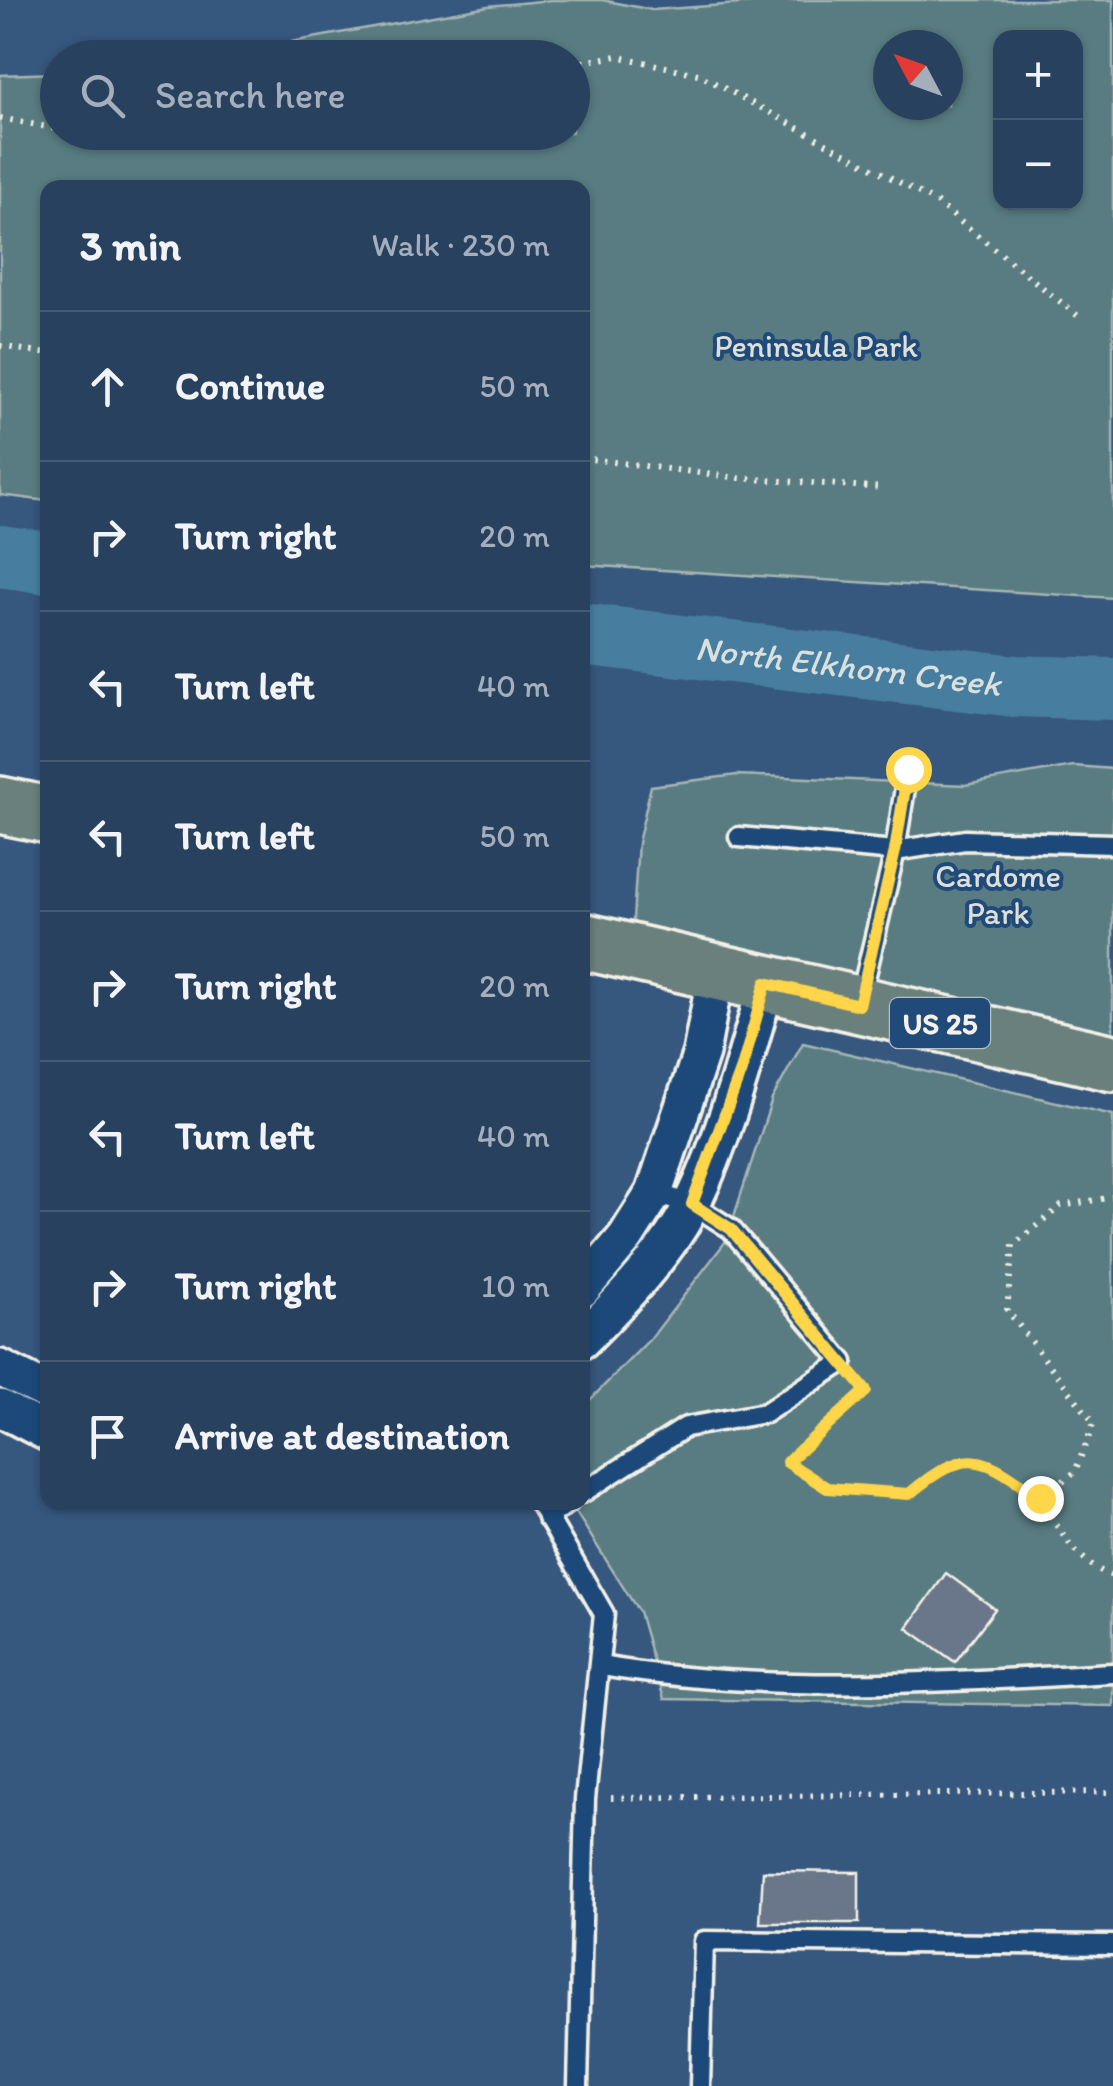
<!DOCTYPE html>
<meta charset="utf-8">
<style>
body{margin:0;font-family:Itim,sans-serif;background:#304864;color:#f1f3f6}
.controls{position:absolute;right:30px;top:30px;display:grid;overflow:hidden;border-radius:20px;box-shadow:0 2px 8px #0004}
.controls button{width:90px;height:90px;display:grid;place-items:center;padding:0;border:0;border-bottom:2px solid #445a73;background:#28415e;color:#f1f3f6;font:50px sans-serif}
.compass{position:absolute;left:873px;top:30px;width:90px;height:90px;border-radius:50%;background:#28415e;box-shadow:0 2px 8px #0004;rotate:311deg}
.stop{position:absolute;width:30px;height:30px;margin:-22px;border:8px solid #ffd54a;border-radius:50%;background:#fff}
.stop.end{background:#ffd54a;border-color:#fff;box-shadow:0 2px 10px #0008}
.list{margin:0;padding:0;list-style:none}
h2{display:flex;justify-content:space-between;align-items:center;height:130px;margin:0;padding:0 40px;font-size:42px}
h2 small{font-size:32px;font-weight:400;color:#a5afbc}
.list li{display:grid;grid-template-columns:65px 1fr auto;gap:30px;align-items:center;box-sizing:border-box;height:150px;padding:0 40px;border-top:2px solid #445a73}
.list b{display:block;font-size:38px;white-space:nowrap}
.list em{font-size:32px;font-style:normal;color:#a5afbc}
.icon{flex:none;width:55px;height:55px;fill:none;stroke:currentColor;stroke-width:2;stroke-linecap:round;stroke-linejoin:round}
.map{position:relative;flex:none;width:1113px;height:2086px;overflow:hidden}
.search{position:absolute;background:#28415e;box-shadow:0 2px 8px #0004;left:40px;top:40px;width:550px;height:110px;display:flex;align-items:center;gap:25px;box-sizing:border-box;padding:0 35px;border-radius:55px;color:#a5afbc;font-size:38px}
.panel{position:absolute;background:#28415e;box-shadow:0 2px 8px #0004;left:40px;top:180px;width:550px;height:1330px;border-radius:20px}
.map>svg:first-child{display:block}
</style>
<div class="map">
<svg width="1113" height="2086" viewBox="0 0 1113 2086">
<rect width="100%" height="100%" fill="#36577e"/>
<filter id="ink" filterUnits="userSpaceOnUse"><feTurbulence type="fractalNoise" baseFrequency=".01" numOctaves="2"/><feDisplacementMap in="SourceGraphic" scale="20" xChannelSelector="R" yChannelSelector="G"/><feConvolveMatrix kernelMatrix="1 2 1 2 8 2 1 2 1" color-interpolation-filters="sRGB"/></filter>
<g filter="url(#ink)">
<g fill="#587b81" stroke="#a6b6b4" stroke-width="2.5" fill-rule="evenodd">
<path d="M551,0H602L652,10L795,0H1113V598L583,565L582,188H48L47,501L0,495V75L57,73L58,132H572V58L209,57L488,6ZM1000,38H1076V202H1000ZM888,45H948V105H888Z"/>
<polygon points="1073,766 1113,769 1113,1035 632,934 638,843 651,786 737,775 965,785"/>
<polygon points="803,1043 1113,1115 1113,1706 664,1699 639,1612 570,1503 582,1502 583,1407 652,1337 726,1241 772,1099"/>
</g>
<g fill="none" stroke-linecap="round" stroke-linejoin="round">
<g stroke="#467ea0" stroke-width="62">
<polyline points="0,556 48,563"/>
<path id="s1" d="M582,634L1015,686L1113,689"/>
</g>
</g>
<g fill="#6b7689" stroke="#f4f1e8" stroke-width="2.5">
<polygon points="946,1573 995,1609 955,1662 907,1628"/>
<polygon points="763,1871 859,1872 859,1923 760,1923"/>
</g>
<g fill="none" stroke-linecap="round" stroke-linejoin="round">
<g stroke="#f4f1e8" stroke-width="25">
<g id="lane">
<polyline points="739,837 895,851 965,840 1113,844"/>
<polyline points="860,1000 895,851 908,769"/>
<polyline points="582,1493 686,1427 765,1413 843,1362 731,1229 692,1204 654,1193"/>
<polyline points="539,1502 604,1614 585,1799 578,2086"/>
<polyline points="547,1518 569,1502"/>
<path d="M601,1666C766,1694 947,1682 1113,1673"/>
<polyline points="700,2086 704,1941 1113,1945"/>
</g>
</g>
<g stroke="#f4f1e8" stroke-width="42">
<g id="street">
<polyline points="582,1289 626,1237 654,1193 701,1053 716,973"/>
<path d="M582,1340C620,1302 670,1250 693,1202C726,1134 746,1055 767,983"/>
<polyline points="0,1368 48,1392"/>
<polyline points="0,1408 48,1433"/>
</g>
</g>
<g stroke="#f4f1e8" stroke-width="62">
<g id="primary">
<polyline points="0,805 48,815"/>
<polyline points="582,941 1113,1063"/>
</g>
</g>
<g stroke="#f4f1e8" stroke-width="6" stroke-dasharray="2.5 8" stroke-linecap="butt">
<polyline points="572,64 617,56 698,74 936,202 1083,320"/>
<polyline points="0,118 58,129"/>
<polyline points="0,346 48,354"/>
<polyline points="582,458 739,478 884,488"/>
<path d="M856,1379L866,1391L787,1462L827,1488L909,1494C967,1446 983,1455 1040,1498L1075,1472L1094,1423L1007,1310L1013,1245L1061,1206L1113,1197"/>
<path d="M1040,1498C1057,1528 1079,1565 1113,1576"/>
<polyline points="611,1798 1113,1792"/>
</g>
<use href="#lane" stroke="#1f4a7a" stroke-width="18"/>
<use href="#street" stroke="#1f4a7a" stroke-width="35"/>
<use href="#primary" stroke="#6a807d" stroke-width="55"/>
</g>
</g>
<g fill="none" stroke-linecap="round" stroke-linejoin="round" filter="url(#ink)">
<path stroke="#ffd54a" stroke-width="12" d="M908,769L895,851L859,1005L766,983L742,1068L692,1204L731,1229L866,1391L787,1462L827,1488L909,1494C968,1445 982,1455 1040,1498"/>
</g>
<g text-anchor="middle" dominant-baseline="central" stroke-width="8" stroke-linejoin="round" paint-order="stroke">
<rect fill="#1f4a7a" stroke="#b4bfc7" stroke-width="2.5" x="890" y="998" width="100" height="50" rx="8"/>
<g font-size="30" font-weight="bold" fill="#f4f1e8">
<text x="940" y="1023">US 25</text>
</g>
<g font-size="32" fill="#dddfd9" stroke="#1f4a7a">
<text x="816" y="346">Peninsula Park</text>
<text x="998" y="876">Cardome<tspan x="998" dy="37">Park</tspan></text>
</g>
<g font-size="35" font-style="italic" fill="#dae0dd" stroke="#1f4a7a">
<text stroke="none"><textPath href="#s1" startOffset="268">North Elkhorn Creek</textPath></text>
</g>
</g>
</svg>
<div class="controls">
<button>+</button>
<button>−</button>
</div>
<svg class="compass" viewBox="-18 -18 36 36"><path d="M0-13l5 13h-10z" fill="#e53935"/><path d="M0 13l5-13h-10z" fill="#a5afbc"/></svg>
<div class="stop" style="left:908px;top:769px"></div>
<div class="stop end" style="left:1040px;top:1498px"></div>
<div class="search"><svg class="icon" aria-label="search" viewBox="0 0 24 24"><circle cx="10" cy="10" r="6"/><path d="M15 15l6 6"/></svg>Search here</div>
<section class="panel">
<h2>3 min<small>Walk · 230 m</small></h2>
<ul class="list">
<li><svg class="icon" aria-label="ahead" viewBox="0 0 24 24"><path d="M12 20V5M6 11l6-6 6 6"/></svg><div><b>Continue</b></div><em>50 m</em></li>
<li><svg class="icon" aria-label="right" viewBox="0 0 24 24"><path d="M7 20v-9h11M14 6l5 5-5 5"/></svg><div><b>Turn right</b></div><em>20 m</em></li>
<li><svg class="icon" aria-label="left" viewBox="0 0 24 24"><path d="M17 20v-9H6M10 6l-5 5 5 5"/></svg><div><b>Turn left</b></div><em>40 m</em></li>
<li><svg class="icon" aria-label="left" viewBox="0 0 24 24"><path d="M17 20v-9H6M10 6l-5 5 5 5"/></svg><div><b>Turn left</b></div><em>50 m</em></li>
<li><svg class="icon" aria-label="right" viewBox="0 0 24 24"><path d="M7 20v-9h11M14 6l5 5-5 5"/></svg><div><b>Turn right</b></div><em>20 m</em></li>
<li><svg class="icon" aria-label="left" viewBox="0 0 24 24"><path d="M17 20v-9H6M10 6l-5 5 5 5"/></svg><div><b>Turn left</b></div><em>40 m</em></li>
<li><svg class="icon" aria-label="right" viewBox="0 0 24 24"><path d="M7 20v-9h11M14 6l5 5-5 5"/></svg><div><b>Turn right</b></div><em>10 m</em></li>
<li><svg class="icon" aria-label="arrive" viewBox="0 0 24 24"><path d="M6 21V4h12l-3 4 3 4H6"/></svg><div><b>Arrive at destination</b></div></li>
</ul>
</section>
</div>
